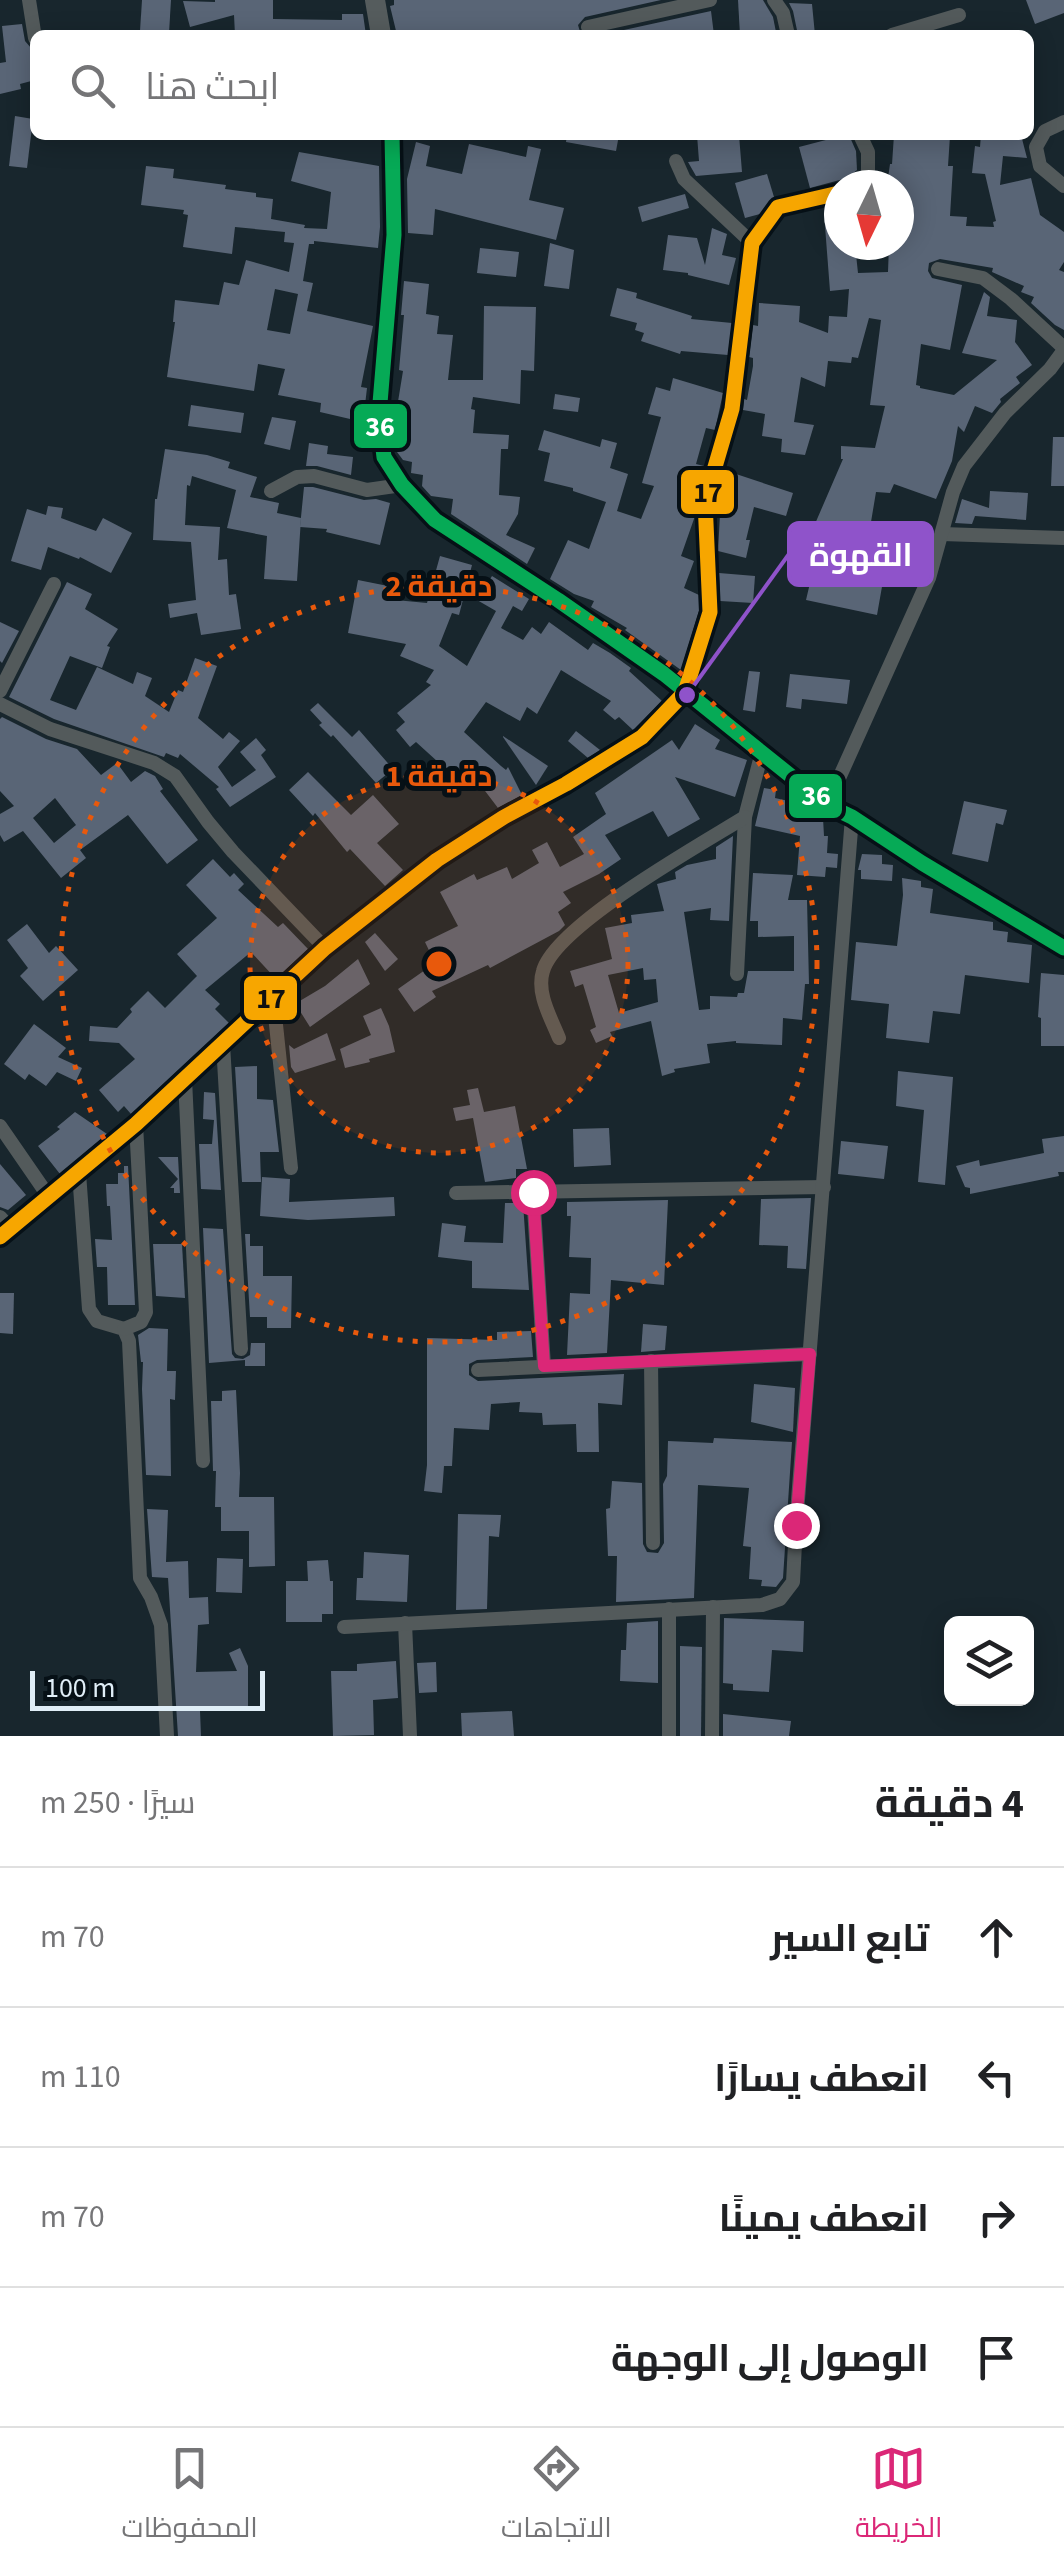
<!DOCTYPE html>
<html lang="ar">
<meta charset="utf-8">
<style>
body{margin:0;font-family:"Source Sans 3",Cairo,sans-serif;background:#f2f2f2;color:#202124;direction:rtl}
.controls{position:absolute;right:30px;bottom:30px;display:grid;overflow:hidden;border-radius:15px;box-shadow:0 5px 25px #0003}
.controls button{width:90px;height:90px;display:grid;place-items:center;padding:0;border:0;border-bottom:2px solid #e0e0e0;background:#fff;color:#202124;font:50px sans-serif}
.compass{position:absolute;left:824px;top:170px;width:90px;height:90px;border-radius:50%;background:#fff;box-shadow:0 5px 25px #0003;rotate:185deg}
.scale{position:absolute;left:30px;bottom:25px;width:235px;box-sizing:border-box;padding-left:10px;border:5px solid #e0eef7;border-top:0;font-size:28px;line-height:35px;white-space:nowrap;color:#e0eef7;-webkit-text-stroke:8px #061016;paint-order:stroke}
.stop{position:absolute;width:30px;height:30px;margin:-22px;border:8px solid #db2777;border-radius:50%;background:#fff}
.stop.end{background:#db2777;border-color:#fff;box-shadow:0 2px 10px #0008}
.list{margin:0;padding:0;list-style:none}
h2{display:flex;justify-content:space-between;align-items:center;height:130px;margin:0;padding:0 40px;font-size:42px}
h2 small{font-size:32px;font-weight:400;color:#757577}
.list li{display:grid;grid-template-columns:65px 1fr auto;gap:30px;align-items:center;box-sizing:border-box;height:140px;padding:0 40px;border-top:2px solid #e0e0e0}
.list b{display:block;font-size:38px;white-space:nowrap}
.list em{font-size:32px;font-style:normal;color:#757577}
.icon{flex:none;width:55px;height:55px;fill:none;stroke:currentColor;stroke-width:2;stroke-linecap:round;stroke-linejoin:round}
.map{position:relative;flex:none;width:1064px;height:1736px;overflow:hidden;direction:ltr}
.search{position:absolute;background:#fff;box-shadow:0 5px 25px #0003;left:30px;right:30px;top:30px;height:110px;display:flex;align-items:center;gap:25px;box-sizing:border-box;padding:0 35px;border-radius:15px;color:#757577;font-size:38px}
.sheet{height:690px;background:#fff}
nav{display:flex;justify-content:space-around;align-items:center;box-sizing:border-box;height:140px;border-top:2px solid #e0e0e0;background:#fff;font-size:28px;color:#757577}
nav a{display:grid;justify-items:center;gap:5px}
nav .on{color:#db2777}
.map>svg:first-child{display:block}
</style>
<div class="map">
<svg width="1064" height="1736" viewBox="0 0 1064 1736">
<rect width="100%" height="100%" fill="#18262d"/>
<g fill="#596576" fill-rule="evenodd">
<polygon points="142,0 171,0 169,33 140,31"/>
<polygon points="215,0 273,0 273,19 342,20 342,14 363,14 366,35 235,35 234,15 190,27 183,1 215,2"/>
<polygon points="394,0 661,0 585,17 578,25 581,35 397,35 390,6 394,5"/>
<polygon points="738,0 763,0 773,17 776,32 740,35"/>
<polygon points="1026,0 1064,0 1064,13 1035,24"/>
<polygon points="789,3 812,4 815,35 798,35 793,11"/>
<polygon points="711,11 714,35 601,35"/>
<polygon points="22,24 25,41 31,48 35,63 35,80 20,84 21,89 0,94 0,63 6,62 2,26"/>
<polygon points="15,116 33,119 27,168 9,166"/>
<polygon points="567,135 619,135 616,151 566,142"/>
<polygon points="697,135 739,135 742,172 696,176 688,162 699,161"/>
<polygon points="845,135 849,135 856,151 857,170 847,178 810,188 799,147"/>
<polygon points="894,135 950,136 948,166 953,166 950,216 967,217 966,226 994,227 993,222 996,221 985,174 972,173 975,146 980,147 981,135 1021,135 1027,158 1003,156 1000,185 1031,178 1040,215 1064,232 1064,262 1059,270 1064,272 1064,330 1055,325 1031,303 1034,297 1021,292 1024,286 992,272 993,268 940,259 929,263 928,271 932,278 962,285 950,350 921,344 916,385 920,386 920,388 954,395 997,360 962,353 984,292 990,297 987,316 1017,320 1015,342 1032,365 1016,377 1020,383 1000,399 1001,402 992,413 975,406 964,432 958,426 952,461 936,499 894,484 890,493 876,492 867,546 875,548 869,578 883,581 877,615 806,600 810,583 820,585 825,559 802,554 843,459 841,459 841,446 875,448 885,406 870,405 881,320 869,318 858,358 852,357 851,363 828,361 825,387 801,377 794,422 814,425 805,455 781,452 782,439 762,436 765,414 743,410 744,399 747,400 753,366 753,358 749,357 753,325 758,326 759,303 800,306 799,322 828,333 829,316 847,317 849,289 830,291 824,213 839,212 839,245 855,245 858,273 888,272 889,245 899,245 903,185 887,185 890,164 892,164"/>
<polygon points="416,142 430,146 426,166 462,174 469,144 526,157 528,146 541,149 529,200 564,208 556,240 435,209 433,235 408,233 407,179"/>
<path d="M299,152L379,166L380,227L378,248L314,241V244H309L303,281L313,283L307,311L373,326L361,387L367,388L363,422L320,412L321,403L278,395L285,369L258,364L254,391L167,377L175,322H173L175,300L219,305L224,282L239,285L246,260L289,272L294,243L284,242L285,232L235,227L232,254L183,247L188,215L183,214L184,210L141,205L146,166L174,169L173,178L226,185L225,189L256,193V197L273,199L271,219L305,225L304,228L327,229L331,192L291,181ZM275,289L298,294L290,334L267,330Z"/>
<polygon points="767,174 774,197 760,214 745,218 735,183"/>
<polygon points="685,194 689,208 642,222 638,207"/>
<polygon points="712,228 727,234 722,255 736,258 729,285 688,275 688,273 663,270 668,235 697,238 705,265"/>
<polygon points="550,243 574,250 569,289 544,286"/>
<polygon points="480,248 519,252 516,277 477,273"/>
<polygon points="404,281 429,284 426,314 439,316 437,334 453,335 448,380 483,380 484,306 536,307 534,371 521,370 520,404 473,397 471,409 475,410 473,433 509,435 508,449 501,449 499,495 520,497 518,514 506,535 535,548 527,564 451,514 453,499 431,496 422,486 423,475 411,473 412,462 403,460 397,452 401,429 394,426 403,371 399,370 404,315 401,315"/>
<polygon points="617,288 637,293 636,298 692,316 691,319 732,323 728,355 681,351 680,354 641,341 644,333 635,330 637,323 610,316"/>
<polygon points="673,378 723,393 715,430 706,428 696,464 704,466 695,499 695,516 681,556 694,561 684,588 699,595 699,611 681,670 625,630 627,628 591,607 594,601 574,594 550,579 568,540 589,549 606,502 573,491 573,488 544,481 550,453 538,450 544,430 600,447 602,439 617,443 610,468 628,474 617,511 641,519 654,486 642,483 661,417 648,414 656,387 670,391"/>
<polygon points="555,394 580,398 578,412 553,409"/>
<polygon points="191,405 244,413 241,433 188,426"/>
<polygon points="272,417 296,421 290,450 264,444"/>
<polygon points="1053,437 1064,437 1064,486 1051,486"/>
<polygon points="309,443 328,446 327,454 353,457 351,475 317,466 306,466"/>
<polygon points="165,449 207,455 230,462 228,468 257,477 250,497 279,503 277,513 301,518 297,581 264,579 267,536 227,528 236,490 192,476 190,486 187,485 185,525 220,527 218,560 227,559 229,595 236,594 241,629 201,635 197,613 170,618 168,604 196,600 191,542 153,540 155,499 157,499"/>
<polygon points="727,471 793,493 786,516 754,507 746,540 750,540 746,558 718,551 721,496"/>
<polygon points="304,487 313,487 364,500 376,499 390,503 380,545 326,532 327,529 300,527"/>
<polygon points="990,491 1028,493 1026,520 975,516 972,524 955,523 962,499 989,508"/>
<polygon points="48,506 63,508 61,518 96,531 103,518 132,533 111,573 80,557 79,559 48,547 41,570 11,561 27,509 46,515"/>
<polygon points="440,556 472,565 459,615 452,613 439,646 467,666 496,611 477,600 492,576 529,599 522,611 513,606 501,628 523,640 532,627 541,634 549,622 588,650 593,643 610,653 631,668 629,671 662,701 633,730 619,717 615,720 603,710 611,701 561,670 537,714 527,707 520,721 486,702 464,732 501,766 506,770 508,767 522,795 498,808 479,783 477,785 465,774 459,781 416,742 410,747 396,730 405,722 397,713 431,685 426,682 434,670 400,656 406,644 348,633 358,580 388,586 385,599 427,603"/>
<polygon points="719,573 755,576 753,603 720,601"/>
<polygon points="67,582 92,594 85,609 118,629 107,646 110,647 102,668 70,656 50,700 76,710 97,667 133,684 137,672 152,678 145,696 169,712 178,690 183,692 195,658 217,666 198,718 223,739 229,732 240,741 218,767 232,787 256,770 240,752 256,738 266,750 261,755 276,777 230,807 216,789 219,787 180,754 178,758 166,753 164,757 54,719 9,697"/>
<polygon points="0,622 19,631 2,663 0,661"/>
<polygon points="749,671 760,672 755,712 743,710"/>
<polygon points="790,674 850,680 847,704 802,699 801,709 786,707"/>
<polygon points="318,703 352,737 359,730 393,769 376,783 333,735 331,737 319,725 322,723 310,710"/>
<path d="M2,717L46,739L77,749L101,775L117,763L131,782L145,771L155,776L163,789L160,791L198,840L167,864L128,815L80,850L86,858L61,878L23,831L4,842L0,835V814L14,806L0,791V719ZM55,798L76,825L54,843L33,818Z"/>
<polygon points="695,724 720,740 715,749 747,760 735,797 675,777 700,819 668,837 653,811 605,835 621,859 599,874 563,892 571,903 558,912 565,925 559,931 490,968 488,965 432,991 436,997 414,1012 398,989 435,963 425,942 458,926 440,892 474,874 477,880 507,867 512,879 539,863 532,850 547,842 560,867 584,854 573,837 606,814 595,793 672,740 679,750"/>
<polygon points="576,731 600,750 588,758 568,741"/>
<polygon points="503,736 548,766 536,785 503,737"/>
<polygon points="308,772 351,815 373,795 399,824 377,843 403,870 385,886 350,849 347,852 315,813 313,816 289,790"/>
<polygon points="764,788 776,790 775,798 793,802 790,814 816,814 823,818 824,836 828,836 827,853 838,854 837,868 826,867 825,877 797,875 800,836 755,826"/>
<polygon points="964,801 1007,810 1003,825 996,823 988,862 952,854"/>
<path d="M733,836L729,921L710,920L711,908L684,912L699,1010L710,1009V996L737,997L738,993H744L748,971H794V936L758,937V921H750L753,873L793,875L788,900H807L809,984H805L802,1020L783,1018L782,1045L736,1043V1041L707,1044L710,1063L674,1069L675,1072L662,1076L651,1021L610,1032L612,1036L596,1043L590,1030L596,1027L583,984L575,987L570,971L612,959L605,928L632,923L631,915L664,911L657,884L676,879L675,872L687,865L716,859V847ZM643,968L644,980L656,979L658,1002L619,1013L608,975Z"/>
<polygon points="862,854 882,855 882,864 893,865 892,881 861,879 861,870 858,870"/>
<polygon points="213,859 230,877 234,873 244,884 238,890 278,927 283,923 308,949 276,979 251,952 205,990 220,1004 215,1009 229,1023 131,1114 124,1106 118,1112 99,1090 135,1059 119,1043 89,1041 90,1026 117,1028 132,1012 130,1009 148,991 165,1008 197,976 177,954 217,918 186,885"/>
<polygon points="902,878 921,881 921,887 933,889 930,913 993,922 993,930 1008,932 1007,942 1032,945 1029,983 965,975 960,1014 933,1011 929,1043 886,1038 889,1004 851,1000 856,942 897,946 903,895"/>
<polygon points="27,924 49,953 56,946 78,970 43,1001 20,976 28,968 7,940"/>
<polygon points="375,933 398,959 385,971 365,942"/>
<polygon points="358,959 370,984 310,1027 298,1008 298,1002 325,986"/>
<polygon points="1041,973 1064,975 1064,1046 1041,1046 1041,1018 1038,1017"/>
<polygon points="381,1008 389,1026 395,1052 369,1059 370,1062 345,1068 340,1049 371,1035 363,1016"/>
<polygon points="34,1024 66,1048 58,1057 82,1068 76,1081 57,1072 46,1086 29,1074 25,1080 4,1064"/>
<polygon points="327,1033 336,1060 295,1073 291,1067 289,1045 294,1049"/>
<polygon points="257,1066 257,1099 273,1100 279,1152 260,1152 261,1182 242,1182 235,1067"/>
<polygon points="898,1071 953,1077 945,1185 918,1182 924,1110 896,1106"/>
<polygon points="478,1088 484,1112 515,1106 527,1169 516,1169 516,1178 485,1182 473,1118 456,1121 453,1108 470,1105 467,1090"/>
<polygon points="204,1092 215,1093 221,1190 201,1189 199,1144 212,1144 214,1120 203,1119"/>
<polygon points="75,1112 107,1134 60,1174 38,1146 60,1129 57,1127"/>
<polygon points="609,1128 611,1165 574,1167 573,1129"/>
<polygon points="1064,1136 1064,1172 1058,1172 1059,1176 970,1194 970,1188 965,1187 956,1166 979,1160 980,1166 1044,1153 1042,1139"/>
<polygon points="841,1141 888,1146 884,1179 838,1174"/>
<polygon points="158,1157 178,1157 180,1193 174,1193 174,1188 170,1188 178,1179"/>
<polygon points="0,1164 26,1195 8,1210 0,1207"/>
<polygon points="124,1166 128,1166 135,1305 108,1305 107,1267 97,1267 95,1239 112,1240 110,1206 107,1206 106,1184 118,1184 118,1173 124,1173"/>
<polygon points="262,1177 290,1179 289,1202 394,1197 395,1216 308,1220 260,1216"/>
<polygon points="811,1198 806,1269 787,1268 788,1246 759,1245 761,1199"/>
<polygon points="668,1200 664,1285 611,1280 607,1353 567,1355 570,1293 590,1294 591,1258 569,1257 571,1216 567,1216 567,1202"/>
<polygon points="505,1203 523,1203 529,1290 472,1288 472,1261 438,1257 442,1223 466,1226 464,1242 503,1243"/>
<polygon points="203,1228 223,1229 232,1354 235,1358 243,1359 250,1355 251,1343 265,1343 265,1366 245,1366 245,1360 209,1363"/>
<polygon points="245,1234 250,1234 250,1246 263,1246 263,1276 292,1276 291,1328 267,1328 267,1317 250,1317"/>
<polygon points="153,1244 182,1244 185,1298 156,1296"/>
<polygon points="0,1293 14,1293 13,1334 0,1333"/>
<polygon points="643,1324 667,1326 665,1350 641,1352"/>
<polygon points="149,1328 168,1329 167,1371 176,1371 175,1400 170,1399 171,1476 146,1475 142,1389 143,1362 141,1362 138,1335"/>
<polygon points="531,1331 533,1357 477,1360 469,1364 469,1375 478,1381 624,1374 622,1405 598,1403 599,1452 577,1452 576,1424 543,1425 542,1413 519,1412 520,1402 491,1404 489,1430 454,1428 452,1466 444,1466 442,1493 424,1491 427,1465 427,1338 497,1340 497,1332"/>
<polygon points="754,1384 795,1388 793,1432 751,1422"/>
<polygon points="236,1390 240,1473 239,1497 274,1497 275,1566 249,1567 249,1531 221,1531 221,1507 215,1507 216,1471 213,1471 211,1401 222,1401 222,1391"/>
<polygon points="714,1438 792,1442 783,1578 776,1587 761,1586 762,1580 749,1579 751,1547 743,1546 749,1488 698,1485 694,1598 616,1602 617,1556 608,1556 606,1509 610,1508 612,1481 642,1483 643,1544 647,1552 658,1553 664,1543 663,1484 667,1476 668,1441 713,1443"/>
<polygon points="147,1509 168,1510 166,1562 188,1561 189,1598 208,1597 209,1624 198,1625 196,1672 237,1671 229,1653 240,1648 248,1666 248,1707 225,1707 225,1711 200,1711 201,1736 178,1736 168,1578 152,1577"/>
<polygon points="458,1514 501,1515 499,1537 489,1536 487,1609 456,1610"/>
<polygon points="364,1552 409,1555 407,1602 356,1600 357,1578 363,1578"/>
<polygon points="217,1558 243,1559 242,1593 216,1592"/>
<polygon points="328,1560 330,1581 333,1581 333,1614 322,1614 322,1622 286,1622 286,1581 308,1581 307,1561"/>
<polygon points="724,1618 804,1621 803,1652 772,1650 769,1692 733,1690 733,1684 723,1683"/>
<polygon points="658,1621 658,1683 620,1681 621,1650 626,1650 627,1623"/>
<polygon points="680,1646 702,1647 701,1736 680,1736"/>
<polygon points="396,1661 398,1698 373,1700 374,1735 333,1736 331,1671 357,1671 357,1664"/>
<polygon points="436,1662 437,1692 419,1693 417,1663"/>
<polygon points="512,1711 514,1736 462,1736 461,1713"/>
<polygon points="723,1714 791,1721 789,1736 723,1736"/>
</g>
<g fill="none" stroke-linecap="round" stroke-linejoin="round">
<g stroke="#535a5b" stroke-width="14">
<polyline points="29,0 35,38"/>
<polyline points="774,0 783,13 788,35"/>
<polyline points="588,27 710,0"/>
<polyline points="892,35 959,15"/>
<polyline points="1064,122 1045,131 1036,147 1040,166 1064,186"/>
<polyline points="676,161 684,179 752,243"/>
<polyline points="855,185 868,176 868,152 860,135"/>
<polyline points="938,269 983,278 1011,299 1064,348"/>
<polyline points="271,491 297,477 314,476 367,490 402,485"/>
<polyline points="942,534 1064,538"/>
<polyline points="0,691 54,584"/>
<polyline points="0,704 50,729 154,763 175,776 208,822 233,852 325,948"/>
<polyline points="827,805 929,578 953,492 964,466 1005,413 1050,369 1064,350"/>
<polyline points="737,974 745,817 762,752"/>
<polyline points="273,996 291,1168"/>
<path d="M559,1038C551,1018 536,993 543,971C556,925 700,845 745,817"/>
<polyline points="223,1044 241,1349"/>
<polyline points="185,1079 203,1461"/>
<polyline points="0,1126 49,1197"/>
<polyline points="79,1173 89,1309 97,1321 124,1329 129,1341 140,1578 151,1597 161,1625 167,1736"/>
<polyline points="533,1192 544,1366"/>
<polyline points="456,1193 824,1187"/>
<polyline points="0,1217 10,1228"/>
<polyline points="0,1237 136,1124 325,948 437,860 504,817 566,784 642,737 685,692 710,612 705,501 732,409 752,243 778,207 839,193"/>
<polyline points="124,1329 141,1322 146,1312 136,1124"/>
<polyline points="651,1361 653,1543"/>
<polyline points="478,1370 810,1354"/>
<polyline points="405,1623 410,1736"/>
<polyline points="344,1627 762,1605 780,1599 793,1582 796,1525 852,817"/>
<polyline points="669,1736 669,1609"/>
<polyline points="712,1736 713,1607"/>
</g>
<g stroke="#555c5d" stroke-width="20">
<polyline points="375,0 381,35"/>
<polyline points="392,135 394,235 379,415 384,457 402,485 435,520 558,600 664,674 827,805 852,817 922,863 1064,948"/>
</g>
<g stroke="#061016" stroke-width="22">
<polyline id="bus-1" points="392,135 394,235 379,415 384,457 402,485 435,520 558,600 664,674 827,805 852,817 922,863 1064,948"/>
</g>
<g stroke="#061016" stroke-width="22">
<polyline id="bus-2" points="0,1237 136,1124 325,948 437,860 504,817 566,784 642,737 685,692 710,612 705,501 732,409 752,243 778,207 839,193"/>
</g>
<use href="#bus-1" stroke="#06aa56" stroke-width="15"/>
<use href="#bus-2" stroke="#f7a600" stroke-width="15"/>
</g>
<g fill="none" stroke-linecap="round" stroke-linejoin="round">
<polyline stroke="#db2777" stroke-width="12" points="533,1192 544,1366 810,1354 796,1525"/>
</g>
<circle cx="439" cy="964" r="189" fill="#e8590c" fill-opacity=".12"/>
<g fill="none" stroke="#e8590c" stroke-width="5" stroke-dasharray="5 10">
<circle cx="439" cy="964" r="189"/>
<circle cx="439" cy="964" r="378"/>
</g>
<circle cx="439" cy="964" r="15" fill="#e8590c" stroke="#061016" stroke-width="5"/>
<g font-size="30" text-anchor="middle" font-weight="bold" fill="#e8590c" stroke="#061016" stroke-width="10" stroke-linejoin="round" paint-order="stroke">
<text x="439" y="596">2 دقيقة</text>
<text x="439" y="786">1 دقيقة</text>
</g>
<path fill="none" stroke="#8f53ca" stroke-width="4" d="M687 695L789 554"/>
<circle fill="#8f53ca" stroke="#061016" stroke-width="4" cx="687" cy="695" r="10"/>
<rect fill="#8f53ca" stroke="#8f53ca" stroke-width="4" x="789" y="523" width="143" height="62" rx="10"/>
<g font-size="32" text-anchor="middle" font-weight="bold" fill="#fff">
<text x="861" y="566">القهوة</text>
</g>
<g stroke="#061016" stroke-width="4">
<rect x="352" y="402" width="57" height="48" rx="10" fill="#06aa56"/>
<rect x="679" y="468" width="57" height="48" rx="10" fill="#f7a600"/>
<rect x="787" y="772" width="57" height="48" rx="10" fill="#06aa56"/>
<rect x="242" y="974" width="57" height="48" rx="10" fill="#f7a600"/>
</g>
<g font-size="28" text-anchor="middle" font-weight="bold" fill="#fff">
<text x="380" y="436">36</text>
<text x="816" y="805">36</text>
</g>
<g font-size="28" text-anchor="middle" font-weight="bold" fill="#111">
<text x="708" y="502">17</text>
<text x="271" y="1008">17</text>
</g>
</svg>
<div class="controls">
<button><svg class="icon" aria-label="layers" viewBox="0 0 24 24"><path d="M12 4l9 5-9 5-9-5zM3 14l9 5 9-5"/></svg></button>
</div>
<svg class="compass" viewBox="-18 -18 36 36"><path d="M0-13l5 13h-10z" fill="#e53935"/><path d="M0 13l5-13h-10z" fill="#757577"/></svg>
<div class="scale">100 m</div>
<div class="stop" style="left:533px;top:1192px"></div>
<div class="stop end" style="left:796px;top:1525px"></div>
<div class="search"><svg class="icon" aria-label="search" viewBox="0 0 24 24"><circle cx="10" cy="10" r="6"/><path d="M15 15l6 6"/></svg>ابحث هنا</div>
</div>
<section class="sheet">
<h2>4 دقيقة<small>سيرًا · 250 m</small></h2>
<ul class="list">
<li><svg class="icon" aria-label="ahead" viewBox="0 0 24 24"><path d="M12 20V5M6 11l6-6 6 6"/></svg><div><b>تابع السير</b></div><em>70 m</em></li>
<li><svg class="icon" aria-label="left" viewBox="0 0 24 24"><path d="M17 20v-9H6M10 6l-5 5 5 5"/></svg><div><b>انعطف يسارًا</b></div><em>110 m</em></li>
<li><svg class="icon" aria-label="right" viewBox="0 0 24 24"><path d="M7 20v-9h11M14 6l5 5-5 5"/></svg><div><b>انعطف يمينًا</b></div><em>70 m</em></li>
<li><svg class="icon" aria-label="arrive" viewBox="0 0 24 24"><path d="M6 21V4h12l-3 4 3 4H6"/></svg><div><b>الوصول إلى الوجهة</b></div></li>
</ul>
</section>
<nav>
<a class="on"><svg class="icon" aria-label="map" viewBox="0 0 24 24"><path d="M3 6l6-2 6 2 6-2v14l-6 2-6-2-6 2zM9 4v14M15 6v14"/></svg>الخريطة</a>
<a><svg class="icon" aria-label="directions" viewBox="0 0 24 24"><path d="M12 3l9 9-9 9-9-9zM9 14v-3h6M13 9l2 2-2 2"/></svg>الاتجاهات</a>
<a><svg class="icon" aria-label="saved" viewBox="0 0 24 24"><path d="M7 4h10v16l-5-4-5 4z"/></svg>المحفوظات</a>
</nav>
